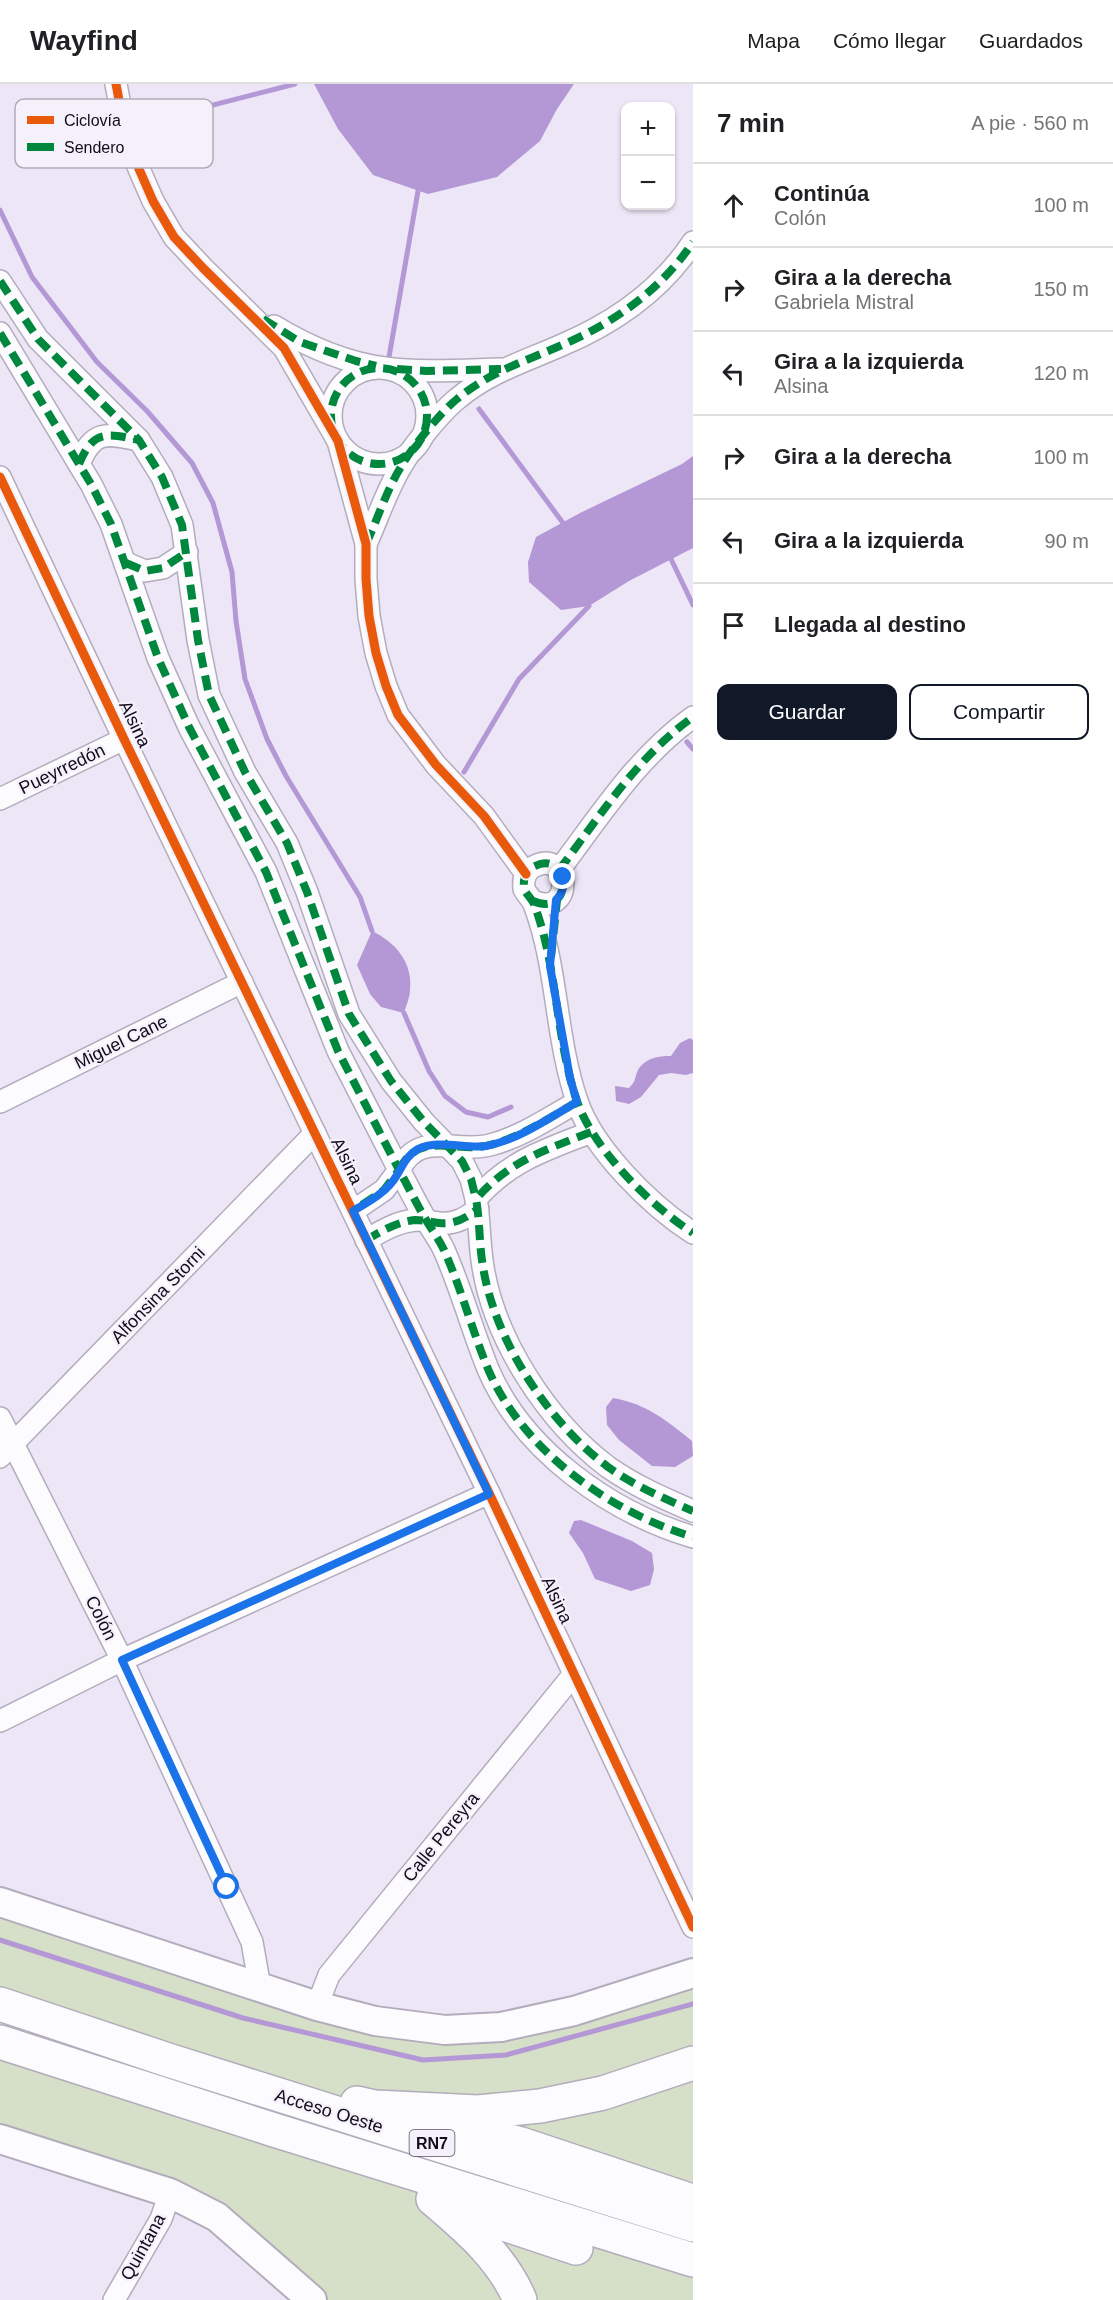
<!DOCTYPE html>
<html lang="es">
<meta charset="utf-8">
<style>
body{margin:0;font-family:Helvetica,sans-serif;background:#f6f6f6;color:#202124}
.controls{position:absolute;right:18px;top:18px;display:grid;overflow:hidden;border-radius:12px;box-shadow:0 2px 4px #0004}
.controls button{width:54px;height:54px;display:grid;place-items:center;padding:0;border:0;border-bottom:2px solid #e0e0e0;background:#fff;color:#202124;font:30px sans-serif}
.stop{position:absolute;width:18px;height:18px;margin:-14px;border:4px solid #1a73e8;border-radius:50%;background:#fff}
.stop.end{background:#1a73e8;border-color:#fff;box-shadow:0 2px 6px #0008}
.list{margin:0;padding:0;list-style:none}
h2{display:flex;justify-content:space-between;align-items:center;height:78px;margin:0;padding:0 24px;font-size:26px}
h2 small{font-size:20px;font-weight:400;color:#757577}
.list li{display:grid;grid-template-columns:39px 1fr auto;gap:18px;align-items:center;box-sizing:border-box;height:84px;padding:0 24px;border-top:2px solid #e0e0e0}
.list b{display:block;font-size:22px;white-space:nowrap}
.list p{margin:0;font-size:20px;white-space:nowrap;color:#757577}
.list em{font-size:20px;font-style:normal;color:#757577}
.actions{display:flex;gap:12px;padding:18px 24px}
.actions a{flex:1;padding:14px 0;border:2px solid #111827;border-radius:12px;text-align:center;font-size:21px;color:#111827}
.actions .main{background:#111827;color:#fff}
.icon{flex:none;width:33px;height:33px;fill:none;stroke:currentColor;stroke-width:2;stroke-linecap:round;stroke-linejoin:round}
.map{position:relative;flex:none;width:693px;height:2216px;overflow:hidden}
header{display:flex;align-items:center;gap:36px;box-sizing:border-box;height:84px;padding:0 30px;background:#fff;border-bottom:2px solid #e0e0e0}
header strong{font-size:28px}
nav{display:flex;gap:33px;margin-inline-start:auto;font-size:21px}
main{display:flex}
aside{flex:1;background:#fff}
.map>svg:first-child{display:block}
</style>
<header>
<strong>Wayfind</strong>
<nav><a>Mapa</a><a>Cómo llegar</a><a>Guardados</a></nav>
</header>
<main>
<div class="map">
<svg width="693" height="2216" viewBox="0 0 693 2216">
<rect width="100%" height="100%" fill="#ede6f7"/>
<polygon fill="#d6dfc7" points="0,1829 444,1956 693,1899 693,2216 326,2216 224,2125 0,2043"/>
<g fill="#b497d5">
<polygon points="314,0 574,0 557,25 540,57 497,93 428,110 373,91 338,45"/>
<polygon points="693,372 693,464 629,497 589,522 561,526 529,498 528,478 536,453 580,429 682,380"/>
<path d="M372,847C395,858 413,878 410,906C410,913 406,922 404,929L381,923L370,910L357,881Z"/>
<path d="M690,954L693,956V989L686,991L671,989L659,991L641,1013L629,1020L616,1017L615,1002L629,1004C637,996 634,994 638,986C645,974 659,972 671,972L680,959Z"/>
<path d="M613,1314C647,1320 666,1336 692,1357L693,1372L675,1383L652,1382L619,1356L607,1341L606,1323Z"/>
<polygon points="581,1436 632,1457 652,1469 654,1485 650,1501 631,1507 595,1495 583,1469 569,1449 574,1437"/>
</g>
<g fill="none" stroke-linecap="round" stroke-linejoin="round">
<g stroke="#b497d5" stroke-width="5">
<polyline points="143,39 295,0"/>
<polyline points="0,126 32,193 97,278 147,327 192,379 213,419 232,488 236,537 245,595 267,655 286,692 360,813 372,847"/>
<polyline points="389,273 418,107"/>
<polyline points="479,325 563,439"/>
<polyline points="671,475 693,521"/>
<polyline points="687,658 693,665"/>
<polyline points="464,688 519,595 589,522"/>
<polyline points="404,929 429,987 445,1012 466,1028 488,1033 511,1023"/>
<polyline points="0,1856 243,1934 423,1976 506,1971 693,1920"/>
</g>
<g stroke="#b3acbc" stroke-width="24">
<g id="street">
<polyline points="116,0 124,43 139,85 153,117 174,153 203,184 284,264 338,357 366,460 366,495 369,532 376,569 386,602 398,631 436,681 484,732 526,790"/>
<polyline points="0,197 38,255 139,356 162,393 182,441 198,556 209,611 245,688 287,759 307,808 349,930 391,997 424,1038 462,1077 471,1095 476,1115"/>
<path d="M274,242C307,262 346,279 385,284C423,289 463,286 501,285"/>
<polyline points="0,249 91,400 111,440 158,574 189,643 266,788 338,967 399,1086 384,1106 353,1127"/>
<circle cx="379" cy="332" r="48"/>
<path d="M79,380C93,346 106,349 139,356"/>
<polyline points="0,393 124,655 489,1409 693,1843"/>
<path d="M366,460C378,434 387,405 402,381C412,363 442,327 457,315C489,288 526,277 562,261C614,239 662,205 693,158"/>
<polyline points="126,479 145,487 163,484 187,468"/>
<polyline points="0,715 124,655"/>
<path d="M559,786C600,732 637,673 693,633"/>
<path d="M533,817C574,835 571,765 535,782C525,786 523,795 524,805C527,811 532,815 534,820C558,883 555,953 577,1017C593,1065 651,1122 693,1149"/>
<polyline points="0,1018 242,898"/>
<path d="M577,1018C549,1034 521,1053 490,1061C455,1070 420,1045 399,1086C408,1102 416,1119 425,1134C431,1145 439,1155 444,1166C461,1204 472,1246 488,1285C523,1367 610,1428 693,1453"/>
<path d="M591,1048C546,1066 510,1076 476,1115C480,1137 479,1160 483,1183C495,1257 548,1338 608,1383C635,1402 663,1414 693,1427"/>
<path d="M366,1156C382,1147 396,1138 415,1136C424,1136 430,1138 439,1139C454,1141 466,1134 478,1125"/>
<polyline points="0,1334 122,1576 252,1858 260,1903"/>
<polyline points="0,1373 315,1049"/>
<polyline points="0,1637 122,1576 489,1409"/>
<polyline points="317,1922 329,1891 574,1590"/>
<polyline points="114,2216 161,2135 170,2109"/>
</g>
</g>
<g stroke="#b3acbc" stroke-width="32">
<g id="secondary">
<polyline points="0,1818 317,1922 375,1937 445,1946 501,1943 574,1927 693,1889"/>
<polyline points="0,2055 170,2109 217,2133 312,2216"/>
</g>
</g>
<g stroke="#b3acbc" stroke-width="36">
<g id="highway">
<polyline points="0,1920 171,1977 693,2141"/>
<polyline points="0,1958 271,2045 693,2176"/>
<polyline points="357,2019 375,2023 478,2028 540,2022 603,2009 693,1979"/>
<polyline points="440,2039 521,2060 686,2115"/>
<path d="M433,2115C467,2144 502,2173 520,2216"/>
<polyline points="471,2129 576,2164"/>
</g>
</g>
<use href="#street" stroke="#fcfbfe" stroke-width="21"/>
<use href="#secondary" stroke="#fcfbfe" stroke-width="28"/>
<use href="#highway" stroke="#fcfbfe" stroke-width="33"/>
<g stroke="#00873e" stroke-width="8" stroke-dasharray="15 8" stroke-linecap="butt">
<polyline points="0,197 38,255 139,356 162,393 182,441 198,556 209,611 245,688 287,759 307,808 349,930 391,997 424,1038 462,1077 471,1095 476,1115"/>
<polyline points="263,235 300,258 356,277 376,282"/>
<polyline points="0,249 91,400 111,440 158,574 189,643 266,788 338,967 399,1086 384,1106 353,1127"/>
<circle cx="379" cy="332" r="48"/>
<polyline points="397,285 426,287 501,285"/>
<path d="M79,380C93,346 106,349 139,356"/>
<path d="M366,460C378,434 387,405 402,381C412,363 442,327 457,315C489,288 526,277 562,261C614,239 662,205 693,158"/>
<polyline points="126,479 145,487 163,484 187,468"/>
<path d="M559,786C600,732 637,673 693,633"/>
<path d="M533,817C574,835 571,765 535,782C525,786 523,795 524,805C527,811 532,815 534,820C558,883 555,953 577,1017C593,1065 651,1122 693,1149"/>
<polyline points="551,873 557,816"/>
<path d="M577,1018C549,1034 521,1053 490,1061C455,1070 420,1045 399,1086C408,1102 416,1119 425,1134C431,1145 439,1155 444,1166C461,1204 472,1246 488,1285C523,1367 610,1428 693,1453"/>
<path d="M591,1048C546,1066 510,1076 476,1115C480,1137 479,1160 483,1183C495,1257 548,1338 608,1383C635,1402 663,1414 693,1427"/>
<path d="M366,1156C382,1147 396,1138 415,1136C424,1136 430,1138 439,1139C454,1141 466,1134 478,1125"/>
</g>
<g stroke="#f5f1fb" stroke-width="13">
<g id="cycleway">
<polyline points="116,0 124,43 139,85 153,117 174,153 203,184 284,264 338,357 366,460 366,495 369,532 376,569 386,602 398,631 436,681 484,732 526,790"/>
<polyline points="0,393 124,655 489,1409 693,1843"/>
</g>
</g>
<use href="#cycleway" stroke="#e8590c" stroke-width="9"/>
</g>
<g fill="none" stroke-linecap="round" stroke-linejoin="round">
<path stroke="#1a73e8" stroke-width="8" d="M227,1803L122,1576L489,1410L353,1127C368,1118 383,1110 393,1097C402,1085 404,1073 418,1065C438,1055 465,1065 486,1062C518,1056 549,1034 577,1018L570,994L550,882L556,816C563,808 564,803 563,793"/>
</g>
<g text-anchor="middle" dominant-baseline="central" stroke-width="4.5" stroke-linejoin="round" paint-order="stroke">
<rect fill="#f5f1fb" stroke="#56505e" stroke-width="1.5" x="409.5" y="2046" width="45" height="26" rx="4.5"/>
<g font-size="16" font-weight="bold" fill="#120b1b">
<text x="432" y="2059">RN7</text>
</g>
<g font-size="18" fill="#120b1b" stroke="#f5f1fb">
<text transform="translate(135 640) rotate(64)">Alsina</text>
<text transform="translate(62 685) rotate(-26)">Pueyrredón</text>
<text transform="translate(121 958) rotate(-26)">Miguel Cane</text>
<text transform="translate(347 1077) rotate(64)">Alsina</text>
<text transform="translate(158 1211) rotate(-46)">Alfonsina Storni</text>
<text transform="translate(557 1516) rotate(65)">Alsina</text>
<text transform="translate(101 1534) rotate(63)">Colón</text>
<text transform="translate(441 1753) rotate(-51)">Calle Pereyra</text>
<text transform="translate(329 2027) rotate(17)">Acceso Oeste</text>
<text transform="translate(143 2163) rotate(-61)">Quintana</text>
</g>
</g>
<rect x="15" y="15" width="198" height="69" rx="9" fill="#f5f1fb" stroke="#b1acb8" stroke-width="1.5"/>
<rect x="27" y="32" width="27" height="8" fill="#e8590c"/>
<rect x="27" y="59" width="27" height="8" fill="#00873e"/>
<g font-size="16" fill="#120b1b">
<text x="64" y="42">Ciclovía</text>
<text x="64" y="69">Sendero</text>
</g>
</svg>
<div class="controls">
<button>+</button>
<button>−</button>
</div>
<div class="stop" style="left:227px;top:1803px"></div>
<div class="stop end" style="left:563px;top:793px"></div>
</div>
<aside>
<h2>7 min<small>A pie · 560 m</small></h2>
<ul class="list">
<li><svg class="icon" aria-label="ahead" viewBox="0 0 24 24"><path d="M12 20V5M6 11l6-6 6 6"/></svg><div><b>Continúa</b><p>Colón</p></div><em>100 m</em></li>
<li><svg class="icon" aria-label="right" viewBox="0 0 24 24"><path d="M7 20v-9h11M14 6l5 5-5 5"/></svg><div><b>Gira a la derecha</b><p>Gabriela Mistral</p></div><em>150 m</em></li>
<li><svg class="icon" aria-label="left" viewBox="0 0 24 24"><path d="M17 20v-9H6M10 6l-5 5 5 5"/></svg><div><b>Gira a la izquierda</b><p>Alsina</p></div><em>120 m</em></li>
<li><svg class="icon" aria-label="right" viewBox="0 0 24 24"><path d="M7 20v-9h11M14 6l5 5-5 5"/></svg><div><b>Gira a la derecha</b></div><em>100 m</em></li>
<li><svg class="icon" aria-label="left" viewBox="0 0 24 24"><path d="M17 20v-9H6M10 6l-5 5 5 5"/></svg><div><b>Gira a la izquierda</b></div><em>90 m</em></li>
<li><svg class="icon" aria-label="arrive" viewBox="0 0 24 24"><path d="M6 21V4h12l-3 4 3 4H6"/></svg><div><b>Llegada al destino</b></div></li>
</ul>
<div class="actions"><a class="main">Guardar</a><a>Compartir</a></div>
</aside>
</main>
